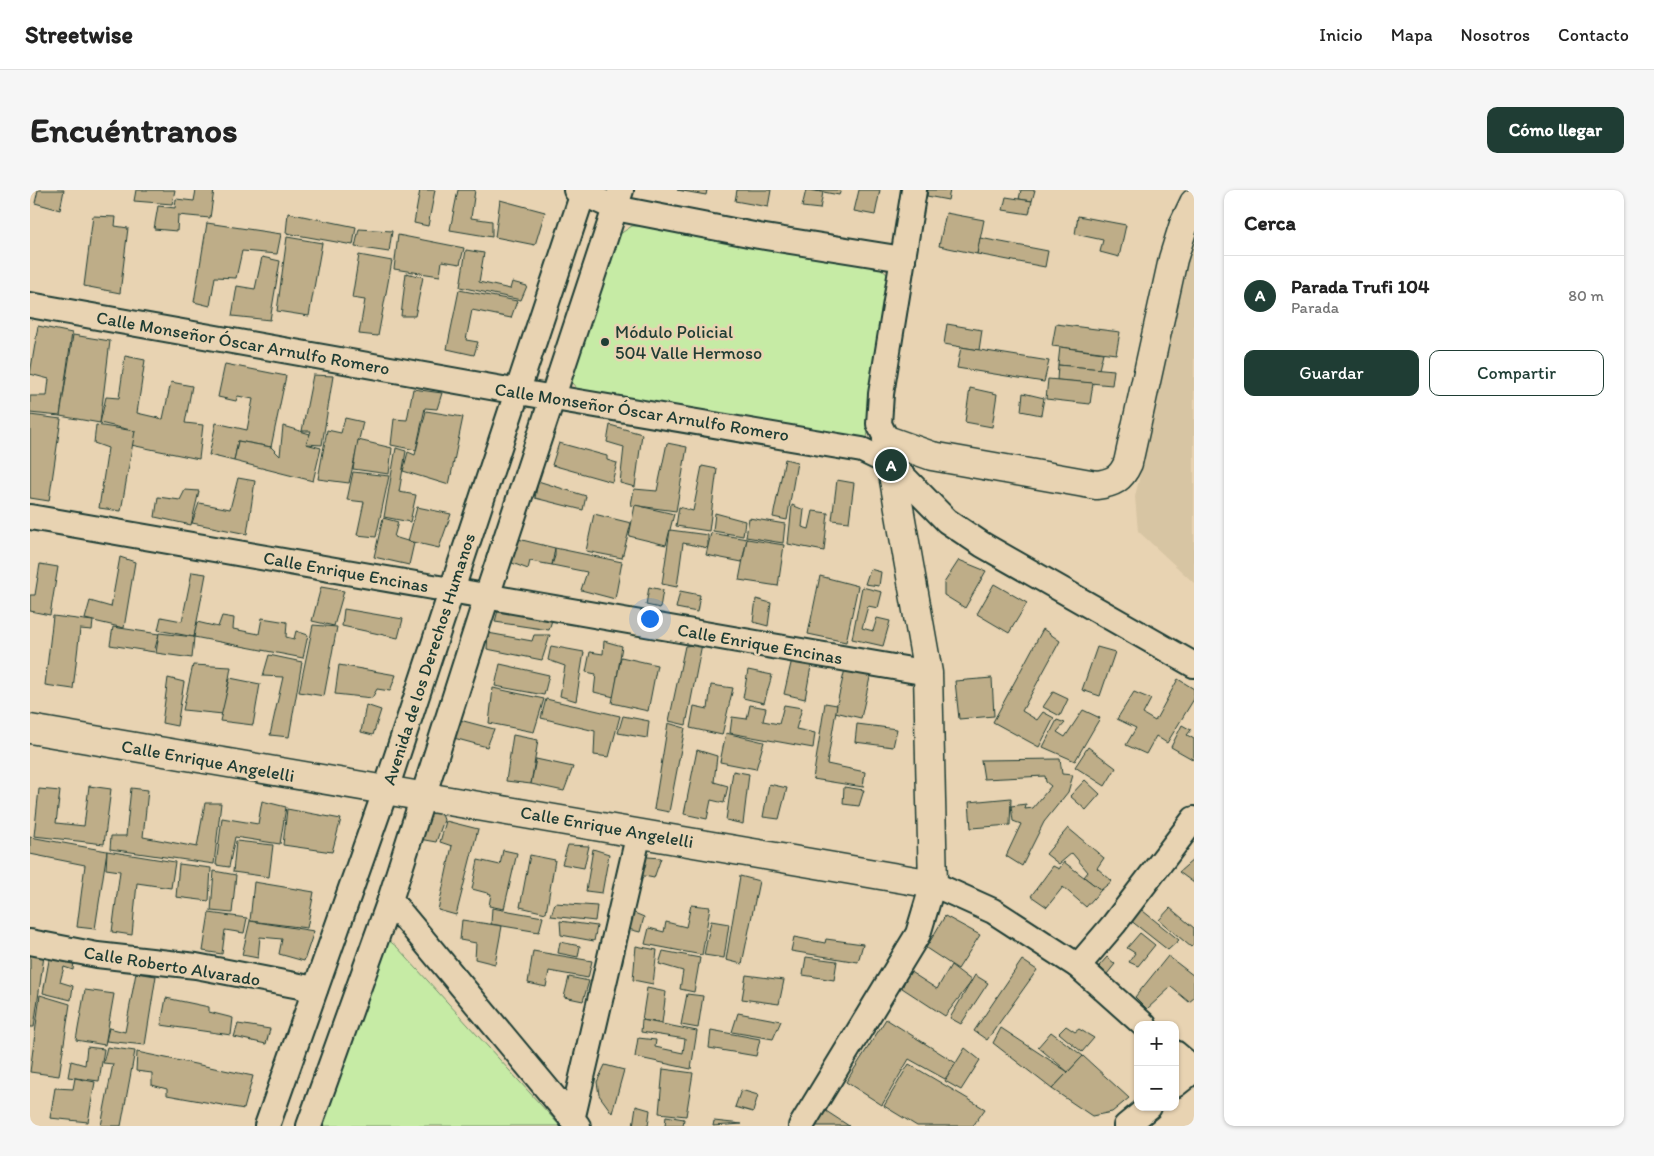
<!DOCTYPE html>
<html lang="es">
<meta charset="utf-8">
<style>
body{margin:0;font-family:Itim,sans-serif;background:#f6f6f6;color:#222}
.controls{position:absolute;right:15px;bottom:15px;display:grid;overflow:hidden;border-radius:10px;box-shadow:0 1px 4px #0004}
.controls button{width:45px;height:45px;display:grid;place-items:center;padding:0;border:0;border-bottom:1px solid #e0e0e0;background:#fff;color:#222;font:25px sans-serif}
.you{position:absolute;left:619px;top:428px;width:18px;height:18px;margin:-12px;border:4px solid #fff;border-radius:50%;background:#1a73e8;box-shadow:0 0 0 8px #1a73e833}
.badge{display:grid;place-items:center;width:32px;height:32px;border-radius:50%;background:#1f3d34;color:#fff;font-size:16px;font-weight:700}
.pin{position:absolute;translate:-50% -50%;border:2px solid #fff;box-shadow:0 1px 5px #0006}
.list{margin:0;padding:0;list-style:none}
h2{display:flex;justify-content:space-between;align-items:center;height:65px;margin:0;padding:0 20px;font-size:21px}
h2 small{font-size:16px;font-weight:400;color:#767676}
.list li{display:grid;grid-template-columns:32px 1fr auto;gap:15px;align-items:center;box-sizing:border-box;height:80px;padding:0 20px;border-top:1px solid #e0e0e0}
.list b{display:block;font-size:19px;white-space:nowrap}
.list p{margin:0;font-size:16px;white-space:nowrap;color:#767676}
.list em{font-size:16px;font-style:normal;color:#767676}
.actions{display:flex;gap:10px;padding:15px 20px}
.actions a{flex:1;padding:11px 0;border:1px solid #1f3d34;border-radius:10px;text-align:center;font-size:18px;color:#1f3d34}
.actions .main{background:#1f3d34;color:#fff}
.map{position:relative;flex:none;width:1164px;height:936px;overflow:hidden;border-radius:10px}
header{display:flex;align-items:center;gap:30px;box-sizing:border-box;height:70px;padding:0 25px;background:#fff;border-bottom:1px solid #e0e0e0}
header strong{font-size:24px}
nav{display:flex;gap:28px;margin-inline-start:auto;font-size:18px}
.intro{display:flex;align-items:center;justify-content:space-between;box-sizing:border-box;height:120px;padding:0 30px}
h1{margin:0;font-size:35px}
.button{padding:12px 22px;border-radius:10px;background:#1f3d34;color:#fff;font-size:18px;font-weight:700}
main{display:flex;gap:30px;padding:0 30px}
aside{flex:1;background:#fff;border-radius:10px;box-shadow:0 1px 4px #0004}
.map>svg:first-child{display:block}
</style>
<header>
<strong>Streetwise</strong>
<nav><a>Inicio</a><a>Mapa</a><a>Nosotros</a><a>Contacto</a></nav>
</header>
<div class="intro"><h1>Encuéntranos</h1><a class="button">Cómo llegar</a></div>
<main>
<div class="map">
<svg width="1164" height="936" viewBox="0 0 1164 936">
<rect width="100%" height="100%" fill="#e8d3b2"/>
<filter id="ink" filterUnits="userSpaceOnUse"><feTurbulence type="fractalNoise" baseFrequency=".02" numOctaves="2"/><feDisplacementMap in="SourceGraphic" scale="10" xChannelSelector="R" yChannelSelector="G"/><feConvolveMatrix kernelMatrix="1 2 1 2 8 2 1 2 1" color-interpolation-filters="sRGB"/></filter>
<g filter="url(#ink)">
<polygon fill="#d7c5a3" points="1164,44 1164,393 1108,341 1105,307"/>
<g fill="#c6eba5" stroke="#72946c">
<polygon points="602,36 613,36 850,78 858,85 860,97 837,248 548,200 542,193 540,183 587,46"/>
<polygon points="358,750 367,757 530,936 279,936"/>
</g>
<g fill="#bead88" stroke="#1f3d34">
<polygon points="8,0 34,0 30,20 5,13"/>
<polygon points="106,0 145,0 142,14 104,11"/>
<polygon points="166,0 184,0 180,28 148,25 147,41 124,39 128,16 145,18 146,9 164,11"/>
<polygon points="390,0 405,0 398,36 384,33"/>
<polygon points="428,0 445,0 441,28 462,31 462,47 420,40"/>
<polygon points="647,0 677,0 676,5"/>
<polygon points="707,0 741,0 738,17 705,11"/>
<polygon points="776,0 793,2 790,19 772,17"/>
<polygon points="783,0 811,0 809,5"/>
<polygon points="829,0 850,0 845,25 824,21"/>
<polygon points="898,0 920,0 918,10 897,6"/>
<polygon points="991,0 1005,0 1002,11 989,9"/>
<polygon points="976,7 1002,11 999,24 973,20"/>
<polygon points="470,10 515,22 505,55 465,47"/>
<polygon points="258,23 326,37 323,55 256,43"/>
<polygon points="916,23 954,30 947,64 909,56"/>
<polygon points="63,26 86,27 85,36 98,38 90,103 54,96"/>
<polygon points="1048,26 1096,35 1089,67 1070,62 1073,50 1045,44"/>
<polygon points="177,33 251,44 247,64 212,61 206,88 185,87 180,116 164,112"/>
<polygon points="329,39 362,41 359,62 325,57"/>
<polygon points="368,45 434,58 430,74 412,71 410,86 364,79"/>
<polygon points="257,47 292,53 279,126 247,121"/>
<polygon points="950,48 1018,61 1015,77 947,64"/>
<polygon points="436,60 454,63 449,92 480,99 482,92 497,96 491,110 430,97"/>
<polygon points="329,65 362,71 348,146 329,144 335,110 322,108"/>
<polygon points="232,67 250,71 240,130 202,126 207,96 225,99"/>
<polygon points="376,83 393,87 385,126 371,126"/>
<polygon points="429,100 487,111 481,128 442,120 436,150 448,152 444,165 417,159"/>
<polygon points="917,134 952,140 949,160 914,154"/>
<polygon points="1026,134 1090,142 1086,164 1022,156"/>
<polygon points="8,136 42,143 30,226 0,223 0,206 17,206 19,189 0,184"/>
<polygon points="43,145 80,151 70,233 30,226"/>
<polygon points="931,157 1019,171 1014,192 927,178"/>
<polygon points="1030,157 1073,163 1069,179 1028,175"/>
<polygon points="95,166 115,170 107,223 133,229 141,192 162,196 155,233 173,235 169,269 101,255 105,241 70,233 76,207 89,208"/>
<polygon points="195,174 256,186 241,257 208,251 204,271 179,265 186,233 217,240 223,209 208,206 206,211 188,207"/>
<polygon points="1028,175 1084,180 1082,195 1027,190"/>
<polygon points="283,185 303,186 292,255 276,254 281,241 272,241"/>
<polygon points="1018,189 1063,193 1060,214 1016,209"/>
<polygon points="940,198 967,204 962,237 935,232"/>
<polygon points="383,199 412,203 407,219 395,218 386,260 361,255 364,229 377,230"/>
<polygon points="993,203 1014,208 1011,225 991,221"/>
<polygon points="396,221 433,227 419,295 373,281 378,262 385,265"/>
<polygon points="0,225 31,229 19,311 0,308"/>
<polygon points="315,228 333,232 319,293 288,289 297,240 311,243"/>
<polygon points="66,235 105,241 91,321 69,318 78,258 64,253"/>
<polygon points="580,235 612,244 605,297 590,293 594,257 577,252"/>
<polygon points="253,236 280,244 276,254 291,258 283,291 204,271 208,251 241,257 250,266"/>
<polygon points="328,250 362,258 359,284 323,279"/>
<polygon points="529,253 577,266 577,270 587,273 582,292 522,275"/>
<polygon points="637,253 657,257 646,321 601,315 604,299 627,301"/>
<polygon points="366,258 376,261 369,302 386,305 380,332 354,327"/>
<polygon points="755,269 767,272 757,330 743,327"/>
<polygon points="672,276 687,279 679,341 646,336 649,317 663,321"/>
<polygon points="323,282 359,286 346,347 327,345 334,312 317,310"/>
<polygon points="208,288 225,291 217,344 162,333 169,313 200,319"/>
<polygon points="807,290 824,293 819,332 802,330"/>
<polygon points="508,291 556,306 553,320 505,308"/>
<polygon points="155,300 169,301 161,335 125,327 128,307 150,310"/>
<polygon points="605,315 644,324 636,355 599,346"/>
<polygon points="762,315 774,320 772,337 779,339 783,321 798,323 794,361 758,354"/>
<polygon points="387,317 421,324 409,358 378,351"/>
<polygon points="685,323 715,331 713,346 683,341"/>
<polygon points="564,324 601,333 592,368 556,361"/>
<polygon points="353,328 368,332 364,347 384,353 379,375 344,367"/>
<polygon points="719,328 755,334 753,353 716,347"/>
<polygon points="640,340 678,345 678,358 653,353 647,397 632,394"/>
<polygon points="681,343 717,349 712,372 676,365"/>
<polygon points="488,349 525,358 522,375 500,371 498,379 482,373"/>
<polygon points="717,349 754,355 748,396 709,390"/>
<polygon points="525,358 592,372 585,409 551,400 557,382 522,375 525,366"/>
<polygon points="90,367 105,372 94,438 55,429 60,411 81,417"/>
<polygon points="929,370 956,381 935,418 914,405 914,393"/>
<polygon points="10,374 28,377 20,425 0,421 0,405 5,405"/>
<polygon points="840,379 851,382 849,396 835,394"/>
<polygon points="162,382 176,384 164,447 128,440 131,427 152,431"/>
<polygon points="790,386 828,396 816,452 778,444"/>
<polygon points="964,394 997,413 979,443 947,424"/>
<polygon points="291,397 314,401 304,436 282,431"/>
<polygon points="619,397 633,400 630,418 616,415"/>
<polygon points="832,397 852,402 848,418 838,416 832,438 843,441 847,428 860,431 853,456 822,449"/>
<polygon points="650,401 670,405 667,422 646,418"/>
<polygon points="726,409 741,413 738,436 723,432"/>
<polygon points="314,419 373,429 368,448 312,436"/>
<polygon points="468,420 522,430 519,440 465,432"/>
<polygon points="23,426 63,431 62,440 50,439 43,499 15,495"/>
<polygon points="192,426 204,428 203,439 229,444 232,428 257,432 256,447 264,449 266,441 278,445 273,468 164,447 167,432 188,437"/>
<polygon points="283,435 307,437 294,506 269,502"/>
<polygon points="83,437 129,444 124,462 80,455"/>
<polygon points="1013,439 1030,451 992,521 1007,530 1013,522 1024,528 1009,557 963,532"/>
<polygon points="129,443 164,447 162,468 126,463"/>
<polygon points="458,443 502,451 504,445 520,445 512,470 457,459"/>
<polygon points="574,451 592,456 584,507 564,502 566,484 556,482 560,462 573,464"/>
<polygon points="672,454 656,535 639,531 655,456"/>
<polygon points="521,456 554,462 546,511 530,506 535,476 518,470"/>
<polygon points="1067,457 1085,462 1070,506 1052,500"/>
<polygon points="239,465 272,472 259,547 240,545 253,487 233,486"/>
<polygon points="591,467 627,475 618,521 582,513"/>
<polygon points="762,469 782,471 775,509 754,504"/>
<polygon points="470,474 519,485 514,505 465,496"/>
<polygon points="163,475 201,477 193,524 153,520"/>
<polygon points="309,475 366,485 360,501 347,499 342,508 305,504"/>
<polygon points="815,479 841,483 831,528 805,522"/>
<polygon points="718,480 742,485 734,513 713,508"/>
<polygon points="138,488 154,492 147,536 132,533"/>
<polygon points="200,488 230,494 223,535 190,531"/>
<polygon points="962,488 964,526 929,529 925,491"/>
<polygon points="1148,489 1164,499 1164,509 1137,553 1126,546 1116,564 1096,555 1106,538 1087,529 1104,502 1121,509 1113,524 1125,531"/>
<polygon points="681,495 703,498 692,545 660,538 664,516 678,519"/>
<polygon points="463,498 514,509 504,542 459,533"/>
<polygon points="1023,502 1038,509 1030,526 1013,517"/>
<polygon points="516,509 590,526 579,567 564,565 565,541 511,528"/>
<polygon points="795,513 807,515 797,574 835,582 833,597 783,589"/>
<polygon points="336,515 351,520 343,545 331,542"/>
<polygon points="720,515 736,518 733,531 749,534 754,515 772,518 766,539 785,543 783,558 700,543 702,527 717,529"/>
<polygon points="1053,520 1070,528 1045,571 1013,557 1027,530 1035,533 1027,542 1035,547"/>
<polygon points="593,526 619,531 617,548 588,543"/>
<polygon points="426,529 464,539 457,557 420,547"/>
<polygon points="638,533 655,538 639,622 624,619"/>
<polygon points="827,534 867,539 863,557 825,552"/>
<polygon points="1152,535 1161,540 1157,545 1164,549 1164,570 1141,557"/>
<polygon points="696,543 734,552 726,579 690,572"/>
<polygon points="483,545 508,550 501,594 476,591"/>
<polygon points="1058,557 1086,578 1075,596 1045,577"/>
<polygon points="667,560 687,566 684,592 698,596 694,613 681,610 677,629 654,624"/>
<polygon points="506,569 543,577 534,601 501,594"/>
<polygon points="1030,569 1032,584 1043,585 1038,602 1014,632 992,676 976,666 991,634 983,631 981,616 996,614 995,619 1003,618 1021,596 1016,592 1015,586 954,589 951,570"/>
<polygon points="703,581 719,584 713,634 696,630"/>
<polygon points="1055,590 1070,604 1056,620 1040,606"/>
<polygon points="739,594 757,598 749,629 733,627"/>
<polygon points="59,596 81,599 74,654 4,646 9,599 30,601 26,633 54,636"/>
<polygon points="814,597 834,600 829,616 813,614"/>
<polygon points="101,598 118,600 113,647 167,657 175,613 191,613 184,674 80,659 81,646 96,646"/>
<polygon points="981,608 980,635 941,638 939,612"/>
<polygon points="232,611 256,617 250,654 205,647 199,677 186,675 192,628 228,634"/>
<polygon points="410,618 414,630 406,652 389,649 399,620"/>
<polygon points="257,619 311,629 302,662 253,655"/>
<polygon points="416,631 448,639 426,725 408,720 422,656 410,652"/>
<polygon points="1038,638 1074,668 1067,678 1082,691 1071,700 1054,687 1058,682 1042,663 1029,674 1016,664"/>
<polygon points="0,647 77,661 65,739 47,737 55,675 0,664"/>
<polygon points="206,651 243,655 239,687 203,682"/>
<polygon points="538,655 559,656 554,678 532,674"/>
<polygon points="563,659 579,664 572,703 556,701"/>
<polygon points="473,660 487,663 474,719 459,716 461,704 442,699 448,670 470,675"/>
<polygon points="77,661 145,672 141,698 107,693 102,745 82,742 90,681 76,679"/>
<polygon points="612,661 618,667 631,668 624,688 609,685"/>
<polygon points="500,665 525,670 516,723 490,717"/>
<polygon points="1164,669 1164,693 1149,682"/>
<polygon points="1034,672 1071,700 1056,717 1033,697 1017,717 1001,706 1023,676 1029,679"/>
<polygon points="149,674 181,678 179,711 146,707"/>
<polygon points="184,681 206,685 202,723 181,721"/>
<polygon points="710,686 729,691 712,774 696,770"/>
<polygon points="224,692 284,702 277,738 220,731"/>
<polygon points="525,713 567,716 565,731 521,726"/>
<polygon points="661,715 680,717 672,765 615,754 619,738 634,742 636,732 656,737"/>
<polygon points="1108,717 1149,750 1138,760 1100,730"/>
<polygon points="462,718 513,727 509,742 461,734"/>
<polygon points="1140,718 1164,738 1164,754 1161,757 1129,730"/>
<polygon points="602,722 614,727 610,742 598,739"/>
<polygon points="179,723 217,728 214,743 195,740 192,764 173,761"/>
<polygon points="915,726 950,745 928,779 896,758"/>
<polygon points="432,730 472,736 465,774 445,769 446,753 430,750"/>
<polygon points="220,731 284,741 274,771 249,764 252,749 230,747 228,768 212,765"/>
<polygon points="530,731 567,736 564,751 531,745"/>
<polygon points="681,731 699,734 694,768 674,765"/>
<polygon points="1110,743 1125,755 1108,776 1099,772 1105,763 1097,758"/>
<polygon points="764,747 795,753 796,749 833,754 828,772 761,761"/>
<polygon points="530,752 550,756 548,767 528,763"/>
<polygon points="606,756 627,760 623,794 603,790"/>
<polygon points="503,761 562,771 558,788 519,781 516,797 498,793"/>
<polygon points="633,761 670,768 664,802 650,799 653,781 629,774"/>
<polygon points="0,764 14,766 4,837 0,837"/>
<polygon points="20,765 44,771 43,780 34,777 30,792 43,796 41,810 13,803"/>
<polygon points="1138,766 1164,786 1164,808 1159,812 1141,797 1117,819 1105,807"/>
<polygon points="776,767 807,771 804,790 773,785"/>
<polygon points="1077,767 1085,774 1077,784 1069,776"/>
<polygon points="992,770 1007,780 957,850 944,841"/>
<polygon points="921,775 942,791 915,826 872,798 879,781 907,799"/>
<polygon points="106,783 126,786 115,855 76,851 79,838 95,842"/>
<polygon points="716,785 754,790 749,814 712,809"/>
<polygon points="945,785 958,793 931,834 920,828"/>
<polygon points="539,787 559,791 553,811 534,807"/>
<polygon points="617,798 636,802 632,833 612,830"/>
<polygon points="55,800 84,804 75,855 46,850"/>
<polygon points="657,804 673,806 668,838 651,835"/>
<polygon points="10,805 40,814 29,886 0,882"/>
<polygon points="136,808 179,817 179,822 203,828 201,845 131,835"/>
<polygon points="708,823 751,831 743,849 702,842"/>
<polygon points="856,829 926,873 915,889 879,869 852,915 816,892"/>
<polygon points="612,830 667,841 661,879 605,867 608,848 626,850 625,857 653,863 655,849 611,842"/>
<polygon points="208,834 240,839 236,854 204,847"/>
<polygon points="1036,836 1045,842 1049,839 1064,848 1052,862 1029,843"/>
<polygon points="971,838 1038,882 1022,899 963,853"/>
<polygon points="681,840 730,849 726,866 679,858"/>
<polygon points="1021,842 1053,866 1038,882 1008,857"/>
<polygon points="57,857 74,859 69,891 38,887 41,871 55,875"/>
<polygon points="77,857 105,861 91,936 71,936 83,874 73,873"/>
<polygon points="935,858 950,870 931,900 915,891"/>
<polygon points="107,862 223,886 214,919 137,905 137,899 122,895 122,883 106,881"/>
<polygon points="1053,866 1099,908 1082,922 1062,926 1022,899"/>
<polygon points="879,874 955,919 943,936 887,936 854,916"/>
<polygon points="575,875 594,880 582,923 569,905 567,892"/>
<polygon points="633,879 663,883 656,926 629,923"/>
<polygon points="45,888 65,892 58,932 20,928 25,898 43,899"/>
<polygon points="711,900 728,905 723,922 705,917"/>
<polygon points="606,916 620,920 618,936 603,936"/>
<polygon points="796,921 819,936 786,936"/>
<polygon points="636,926 654,929 653,936 635,936"/>
<polygon points="684,931 712,934 683,936"/>
</g>
<g fill="none" stroke-linecap="round" stroke-linejoin="round">
<g stroke="#1f3d34" stroke-width="28">
<g id="street">
<polyline points="546,0 585,18 729,46 873,69"/>
<polyline points="0,115 489,202 832,260 861,274 917,331 953,355 1164,475"/>
<polyline points="857,250 849,234 851,204 884,0"/>
<polyline points="0,327 898,483"/>
<polyline points="360,710 548,936"/>
<polyline points="0,752 67,765 166,776 285,799"/>
<polyline points="1048,776 1084,734 1164,629"/>
<polyline points="1145,863 1164,879"/>
<polyline points="1145,895 1164,880"/>
<polyline points="542,930 609,643"/>
<polyline points="237,936 355,602 554,0"/>
<polyline points="279,936 360,710 457,406 591,0"/>
<polyline points="771,936 888,744 903,694 963,721 1048,776 1114,835"/>
<polyline points="1096,936 1119,917"/>
</g>
</g>
<g stroke="#1f3d34" stroke-width="31">
<path id="secondary" d="M0,539L903,694L898,483L857,250L902,266L1066,295C1083,293 1091,289 1098,273L1143,69L1154,34L1164,13"/>
</g>
<use href="#street" stroke="#e8d3b2" stroke-width="24"/>
<use href="#secondary" stroke="#e8d3b2" stroke-width="28"/>
</g>
</g>
<circle fill="#1f3d34" stroke="#e8d3b2" stroke-width="2" cx="575" cy="152" r="5"/>
<g text-anchor="middle" dominant-baseline="central" stroke-width="5" stroke-linejoin="round" paint-order="stroke">
<g font-size="18" fill="#1f3d34" stroke="#e8d3b2" text-anchor="start">
<text x="585" y="142">Módulo Policial<tspan x="585" dy="21">504 Valle Hermoso</tspan></text>
</g>
<g font-size="18" fill="#1f3d34" stroke="#e8d3b2">
<text transform="translate(213 153) rotate(10)">Calle Monseñor Óscar Arnulfo Romero</text>
<text transform="translate(612 222) rotate(9)">Calle Monseñor Óscar Arnulfo Romero</text>
<text transform="translate(316 382) rotate(10)">Calle Enrique Encinas</text>
<text transform="translate(730 454) rotate(10)">Calle Enrique Encinas</text>
<text transform="translate(399 469) rotate(-72)">Avenida de los Derechos Humanos</text>
<text transform="translate(178 571) rotate(10)">Calle Enrique Angelelli</text>
<text transform="translate(577 637) rotate(10)">Calle Enrique Angelelli</text>
<text transform="translate(142 776) rotate(9)">Calle Roberto Alvarado</text>
</g>
</g>
</svg>
<div class="controls">
<button>+</button>
<button>−</button>
</div>
<div class="you"></div>
<div class="pin badge" style="left:861px;top:275px">A</div>
</div>
<aside>
<h2>Cerca<small></small></h2>
<ul class="list">
<li><span class="badge">A</span><div><b>Parada Trufi 104</b><p>Parada</p></div><em>80 m</em></li>
</ul>
<div class="actions"><a class="main">Guardar</a><a>Compartir</a></div>
</aside>
</main>
